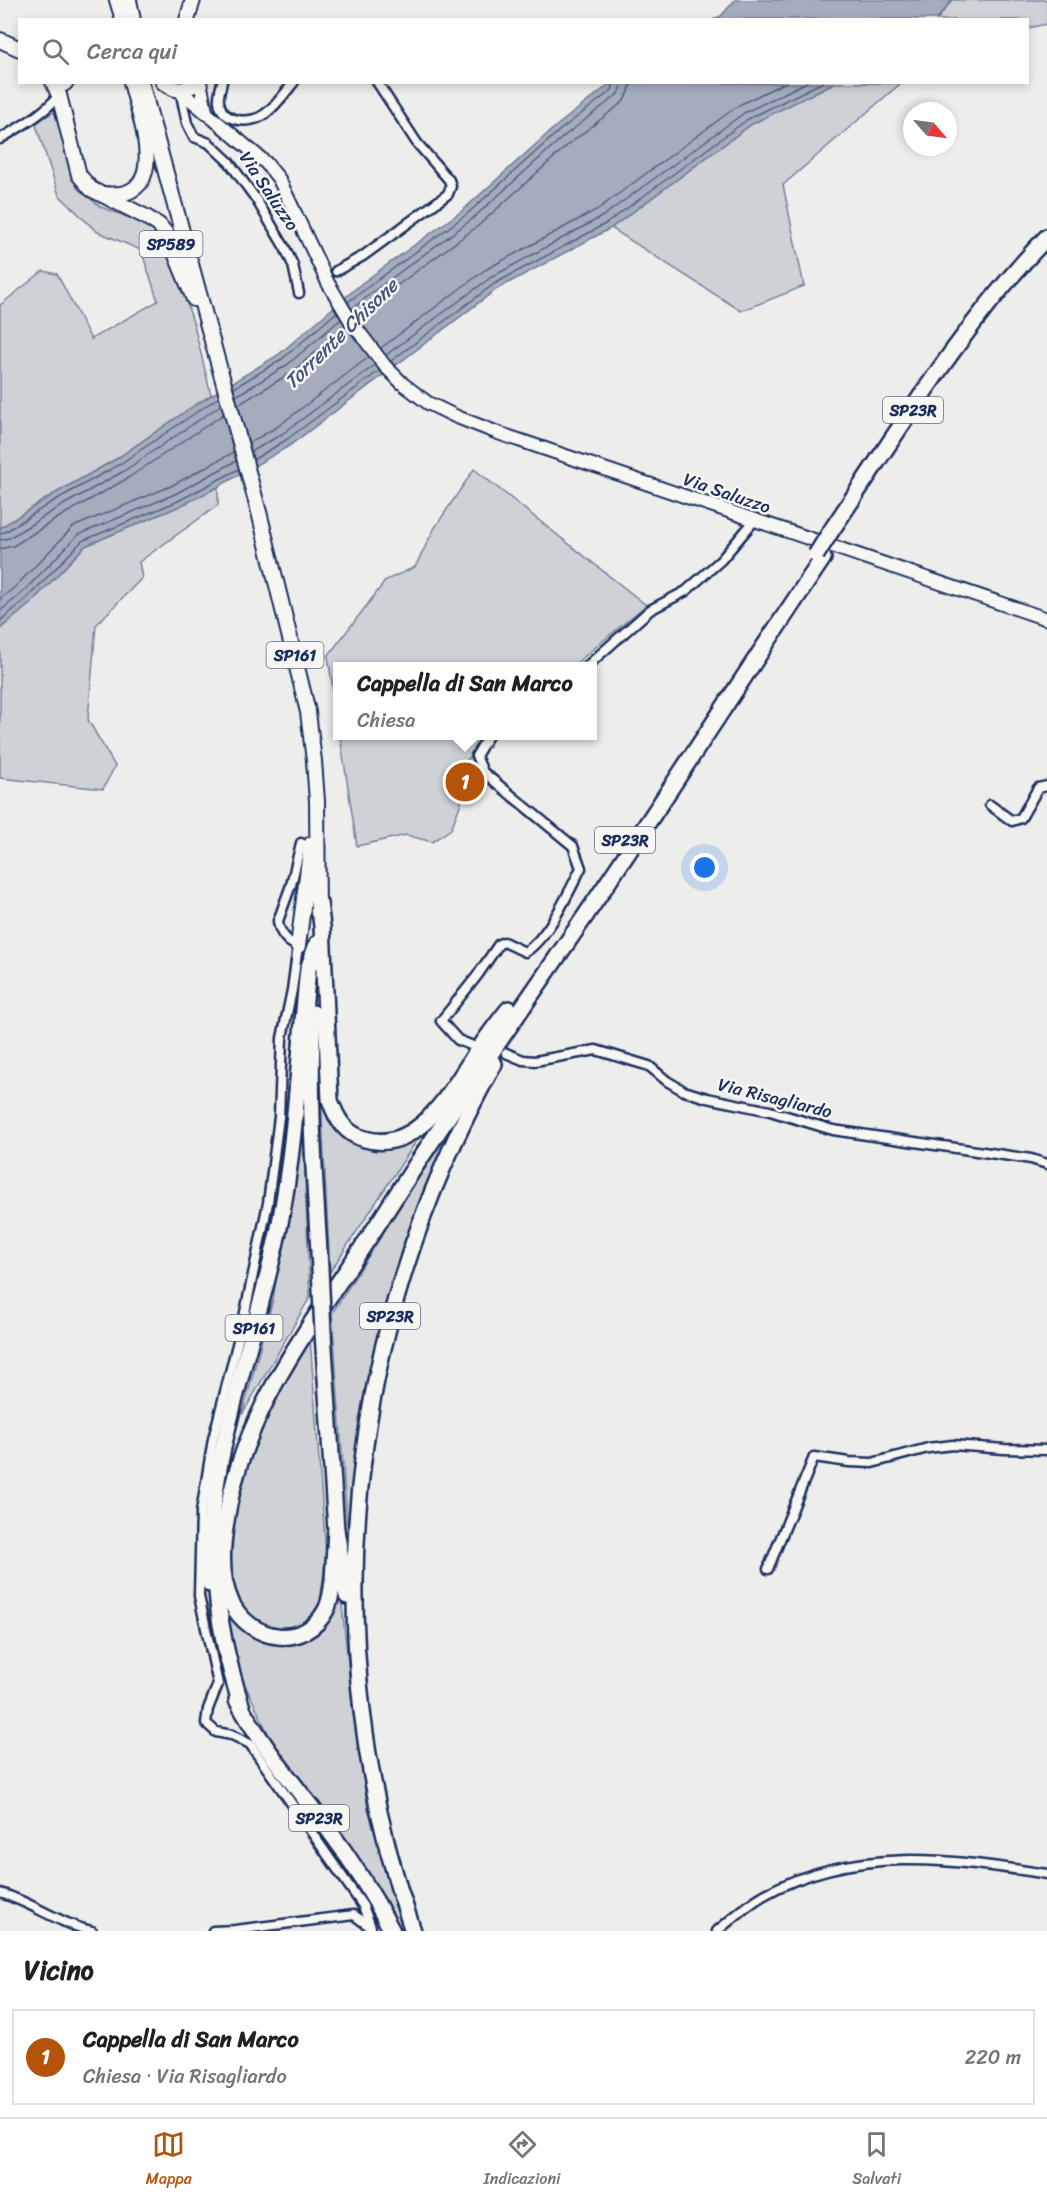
<!DOCTYPE html>
<html lang="it">
<meta charset="utf-8">
<style>
body{margin:0;font-family:Sriracha,sans-serif;background:#f6f6f6;color:#202124}
.compass{position:absolute;left:903px;top:102px;width:54px;height:54px;border-radius:50%;background:#fff;box-shadow:0 3px 9px #0003;rotate:118deg}
.you{position:absolute;left:705px;top:868px;width:21px;height:21px;margin:-15px;border:4px solid #fff;border-radius:50%;background:#1a73e8;box-shadow:0 0 0 9px #1a73e833}
.badge{display:grid;place-items:center;width:39px;height:39px;border-radius:50%;background:#b45309;color:#fff;font-size:20px;font-weight:700}
.pin{position:absolute;translate:-50% -50%;border:3px solid #fff;box-shadow:0 2px 6px #0006}
.popup{position:absolute;left:333px;top:662px;width:264px;height:78px;box-sizing:border-box;display:grid;place-content:center;border-radius:0px;background:#fff;filter:drop-shadow(0 2px 4px #0005);font-size:20px;white-space:nowrap;color:#757577}
.popup b{font-size:22px;color:#202124}
.popup::after{content:'';position:absolute;left:50%;top:100%;margin-left:-12px;border:12px solid transparent;border-top-color:#fff}
.list{margin:0;padding:0;list-style:none}
h2{display:flex;justify-content:space-between;align-items:center;height:78px;margin:0;padding:0 24px;font-size:26px}
h2 small{font-size:20px;font-weight:400;color:#757577}
.list li{display:grid;grid-template-columns:39px 1fr auto;gap:18px;align-items:center;box-sizing:border-box;height:96px;margin:0 12px 12px;padding:0 12px;border:2px solid #e0e0e0;border-radius:0px}
.list b{display:block;font-size:22px;white-space:nowrap}
.list p{margin:0;font-size:20px;white-space:nowrap;color:#757577}
.list em{font-size:20px;font-style:normal;color:#757577}
.icon{flex:none;width:33px;height:33px;fill:none;stroke:currentColor;stroke-width:2;stroke-linecap:round;stroke-linejoin:round}
.map{position:relative;flex:none;width:1047px;height:1931px;overflow:hidden}
.search{position:absolute;background:#fff;box-shadow:0 3px 9px #0003;left:18px;right:18px;top:18px;height:66px;display:flex;align-items:center;gap:15px;box-sizing:border-box;padding:0 21px;border-radius:0px;color:#757577;font-size:22px}
.sheet{height:186px;background:#fff}
nav{display:flex;justify-content:space-around;align-items:center;box-sizing:border-box;height:84px;border-top:2px solid #e0e0e0;background:#fff;font-size:16px;color:#757577}
nav a{display:grid;justify-items:center;gap:3px}
nav .on{color:#b45309}
.map>svg:first-child{display:block}
</style>
<div class="map">
<svg width="1047" height="1931" viewBox="0 0 1047 1931">
<rect width="100%" height="100%" fill="#edeeec"/>
<filter id="ink" filterUnits="userSpaceOnUse"><feTurbulence type="fractalNoise" baseFrequency=".0167" numOctaves="2"/><feDisplacementMap in="SourceGraphic" scale="12" xChannelSelector="R" yChannelSelector="G"/><feConvolveMatrix kernelMatrix="1 2 1 2 8 2 1 2 1" color-interpolation-filters="sRGB"/></filter>
<g filter="url(#ink)">
<g fill="#ced2d7" stroke="#74809a" stroke-width="1.5">
<polygon points="952,0 1047,0 1047,24 1028,28 1028,20 937,20"/>
<polygon points="834,83 901,83 783,185 804,286 741,311 611,228 752,124"/>
<polygon points="56,111 77,188 101,207 148,225 169,250 194,325 211,395 116,459 49,497 0,528 0,305 43,271 57,274 91,339 158,301 141,250 96,231 59,195 35,122"/>
<polygon points="474,469 646,605 573,666 338,666 337,719 328,656 386,580 415,567 434,529"/>
<polygon points="218,487 218,505 139,562 142,578 96,625 88,720 115,766 103,789 0,778 0,629 30,604 85,546 180,506"/>
<polygon points="340,736 485,736 447,787 463,797 451,829 432,842 406,835 357,846"/>
<polygon points="320,1078 327,1110 347,1141 376,1151 402,1142 425,1128 330,1272"/>
<polygon points="302,1105 310,1297 242,1415 273,1299 287,1213"/>
<polygon points="465,1105 439,1158 394,1278 361,1416 350,1564 332,1313"/>
<polygon points="310,1338 326,1555 319,1610 298,1626 266,1628 243,1608 230,1579 235,1496 266,1412"/>
<polygon points="340,1586 353,1712 368,1809 408,1931 398,1931 273,1744 240,1674 224,1600 242,1630 272,1644 301,1642 326,1620"/>
</g>
<g fill="#a5acbc" stroke="#6e7a96" stroke-width="1.5">
<polygon points="735,0 952,0 937,19 714,19 721,16"/>
<polygon points="611,83 834,83 752,124 611,228 497,289 289,446 218,487 180,506 85,546 30,604 0,629 0,528 49,497 116,459 195,405 278,355 362,283 463,210 555,127"/>
</g>
<g fill="none" stroke-linecap="round" stroke-linejoin="round">
<g stroke="#526184" stroke-width="1.5">
<polyline points="348,302 467,214 559,131 612,90 614,82"/>
<polyline points="352,309 370,294 471,220 563,137 617,95 621,89 622,82"/>
<polyline points="357,317 376,301 478,226 569,144 623,102 629,92 631,82"/>
<polyline points="381,348 485,270 598,209 739,105 786,82"/>
<polyline points="386,355 490,278 603,216 744,113 807,82"/>
<polyline points="391,361 494,284 607,223 748,119 823,82"/>
<polyline points="234,388 282,359 337,312"/>
<polyline points="236,396 287,365 341,319"/>
<polyline points="238,405 292,372 346,326"/>
<polyline points="249,443 277,427 369,357"/>
<polyline points="251,452 282,434 375,365"/>
<polyline points="253,460 286,440 379,371"/>
<polyline points="0,533 5,532 52,502 120,464 219,397"/>
<polyline points="0,540 9,538 56,509 124,471 221,405"/>
<polyline points="0,549 13,546 61,516 128,478 224,414"/>
<polyline points="0,599 15,587 73,527 171,486 234,452"/>
<polyline points="0,611 21,594 78,535 175,494 236,461"/>
<polyline points="0,621 26,599 82,541 178,501 239,469"/>
</g>
<g stroke="#1b2f5e" stroke-width="13">
<g id="street">
<path d="M222,82C221,88 218,95 219,101C221,123 251,125 265,114C276,106 285,93 294,82"/>
<polyline points="180,90 187,123 194,137 209,143 229,162 256,199 285,248 293,265 299,293"/>
<path d="M0,139C21,126 44,114 59,95"/>
<polyline points="336,271 363,256 448,194 451,186 449,180 417,143 377,82"/>
<polyline points="587,666 650,610 686,591 721,560 754,521"/>
<polyline points="990,805 1012,821 1021,818 1038,788 1047,786"/>
<path d="M301,843L291,885L278,921C279,932 287,943 298,946L292,990L282,1038L279,1117L268,1203L244,1317L213,1439L201,1512L199,1596L218,1684L208,1709L206,1723L216,1732L232,1735L250,1744L363,1906L371,1927"/>
<path d="M473,1046L458,1040L441,1021L477,976L499,944L504,942L525,952C548,938 569,892 581,868L573,846L483,772L476,756L488,736"/>
<polyline points="506,1053 523,1060 535,1061 596,1050 649,1066 667,1081 684,1091 707,1098 770,1111 833,1130 1031,1159 1047,1164"/>
<polyline points="768,1569 814,1457 849,1462 872,1463 928,1448 953,1445 1004,1449 1047,1450"/>
<path d="M0,1893C32,1902 59,1924 92,1931"/>
<polyline points="213,1931 235,1930 354,1915 369,1926"/>
<path d="M717,1931C732,1919 748,1904 764,1895C854,1845 951,1859 1047,1874"/>
</g>
</g>
<g stroke="#1b2f5e" stroke-width="16">
<g id="secondary">
<polyline points="200,82 206,111"/>
<polyline points="179,90 266,163 279,179 328,283 350,320 385,366 403,384 428,403 457,417 498,433 1047,619"/>
</g>
</g>
<g stroke="#1b2f5e" stroke-width="18">
<g id="primary">
<polyline points="117,0 123,20"/>
<polyline points="129,0 133,20"/>
<polyline points="187,20 193,0"/>
<polyline points="0,40 20,49"/>
<polyline points="53,82 59,95 79,175 91,189 146,217 159,225 168,236 194,299"/>
<polyline points="141,82 259,512 308,712 314,761 317,801 318,913"/>
<path d="M163,82C174,92 186,92 197,82"/>
<polyline points="64,84 66,82"/>
<path d="M103,194C173,202 140,119 131,82"/>
<polyline points="298,946 311,844"/>
</g>
</g>
<g stroke="#1b2f5e" stroke-width="20">
<g id="highway">
<path d="M831,531C899,430 963,324 1047,237"/>
<path d="M319,903L322,926L330,1100C336,1118 345,1134 365,1139C418,1155 452,1089 476,1053C487,1038 497,1023 509,1009"/>
<path d="M313,1013C308,1098 315,1183 320,1268"/>
<polyline points="323,1333 336,1530 347,1596"/>
<path d="M336,1530C335,1547 334,1563 333,1580C332,1589 331,1599 327,1608C306,1651 250,1642 231,1602C217,1571 223,1536 229,1504C250,1396 325,1307 383,1216C434,1136 488,1057 542,979C638,841 729,698 823,558"/>
<path d="M216,1572C217,1620 228,1663 242,1708"/>
<path d="M210,1584C204,1459 256,1344 280,1223C296,1140 299,1053 308,969L317,944"/>
<path d="M237,1700C261,1745 294,1784 325,1825C350,1858 373,1894 392,1931"/>
<path d="M413,1931C312,1644 345,1329 494,1064"/>
</g>
</g>
<use href="#street" stroke="#f6f6f2" stroke-width="8"/>
<use href="#secondary" stroke="#f6f6f2" stroke-width="12"/>
<use href="#primary" stroke="#f6f6f2" stroke-width="14"/>
<use href="#highway" stroke="#f6f6f2" stroke-width="15"/>
<g stroke="#1b2f5e" stroke-width="20" stroke-linecap="butt">
<g id="highway-bridge">
<polyline points="816,555 831,531"/>
<polyline points="320,1268 323,1333"/>
</g>
</g>
<use href="#highway-bridge" stroke="#f6f6f2" stroke-width="15"/>
</g>
</g>
<g text-anchor="middle" dominant-baseline="central" stroke-width="5" stroke-linejoin="round" paint-order="stroke">
<g fill="#f6f6f2" stroke="#5d6b8a" stroke-width="1.5">
<rect x="139.5" y="231" width="63" height="26" rx="4.5"/>
<rect x="883" y="397" width="60" height="26" rx="4.5"/>
<rect x="266.5" y="642" width="57" height="26" rx="4.5"/>
<rect x="595" y="827" width="60" height="26" rx="4.5"/>
<rect x="360" y="1303" width="60" height="26" rx="4.5"/>
<rect x="225.5" y="1315" width="57" height="26" rx="4.5"/>
<rect x="289" y="1805" width="60" height="26" rx="4.5"/>
</g>
<g font-size="16" font-weight="bold" fill="#1b2f5e">
<text x="171" y="244">SP589</text>
<text x="913" y="410">SP23R</text>
<text x="295" y="655">SP161</text>
<text x="625" y="840">SP23R</text>
<text x="390" y="1316">SP23R</text>
<text x="254" y="1328">SP161</text>
<text x="319" y="1818">SP23R</text>
</g>
<g font-size="18" fill="#1b2f5e" stroke="#f6f6f2">
<text transform="translate(269 191) rotate(56)">Via Saluzzo</text>
<text transform="translate(727 493) rotate(19)">Via Saluzzo</text>
<text transform="translate(775 1098) rotate(14)">Via Risagliardo</text>
</g>
<g font-size="20" font-style="italic" fill="#44547a" stroke="#f6f6f2">
<text transform="translate(341 334) rotate(-44)">Torrente Chisone</text>
</g>
</g>
</svg>
<svg class="compass" viewBox="-18 -18 36 36"><path d="M0-13l5 13h-10z" fill="#e53935"/><path d="M0 13l5-13h-10z" fill="#757577"/></svg>
<div class="you"></div>
<div class="pin badge" style="left:465px;top:782px">1</div>
<div class="popup"><b>Cappella di San Marco</b>Chiesa</div>
<div class="search"><svg class="icon" aria-label="search" viewBox="0 0 24 24"><circle cx="10" cy="10" r="6"/><path d="M15 15l6 6"/></svg>Cerca qui</div>
</div>
<section class="sheet">
<h2>Vicino<small></small></h2>
<ul class="list">
<li><span class="badge">1</span><div><b>Cappella di San Marco</b><p>Chiesa · Via Risagliardo</p></div><em>220 m</em></li>
</ul>
</section>
<nav>
<a class="on"><svg class="icon" aria-label="map" viewBox="0 0 24 24"><path d="M3 6l6-2 6 2 6-2v14l-6 2-6-2-6 2zM9 4v14M15 6v14"/></svg>Mappa</a>
<a><svg class="icon" aria-label="directions" viewBox="0 0 24 24"><path d="M12 3l9 9-9 9-9-9zM9 14v-3h6M13 9l2 2-2 2"/></svg>Indicazioni</a>
<a><svg class="icon" aria-label="saved" viewBox="0 0 24 24"><path d="M7 4h10v16l-5-4-5 4z"/></svg>Salvati</a>
</nav>
